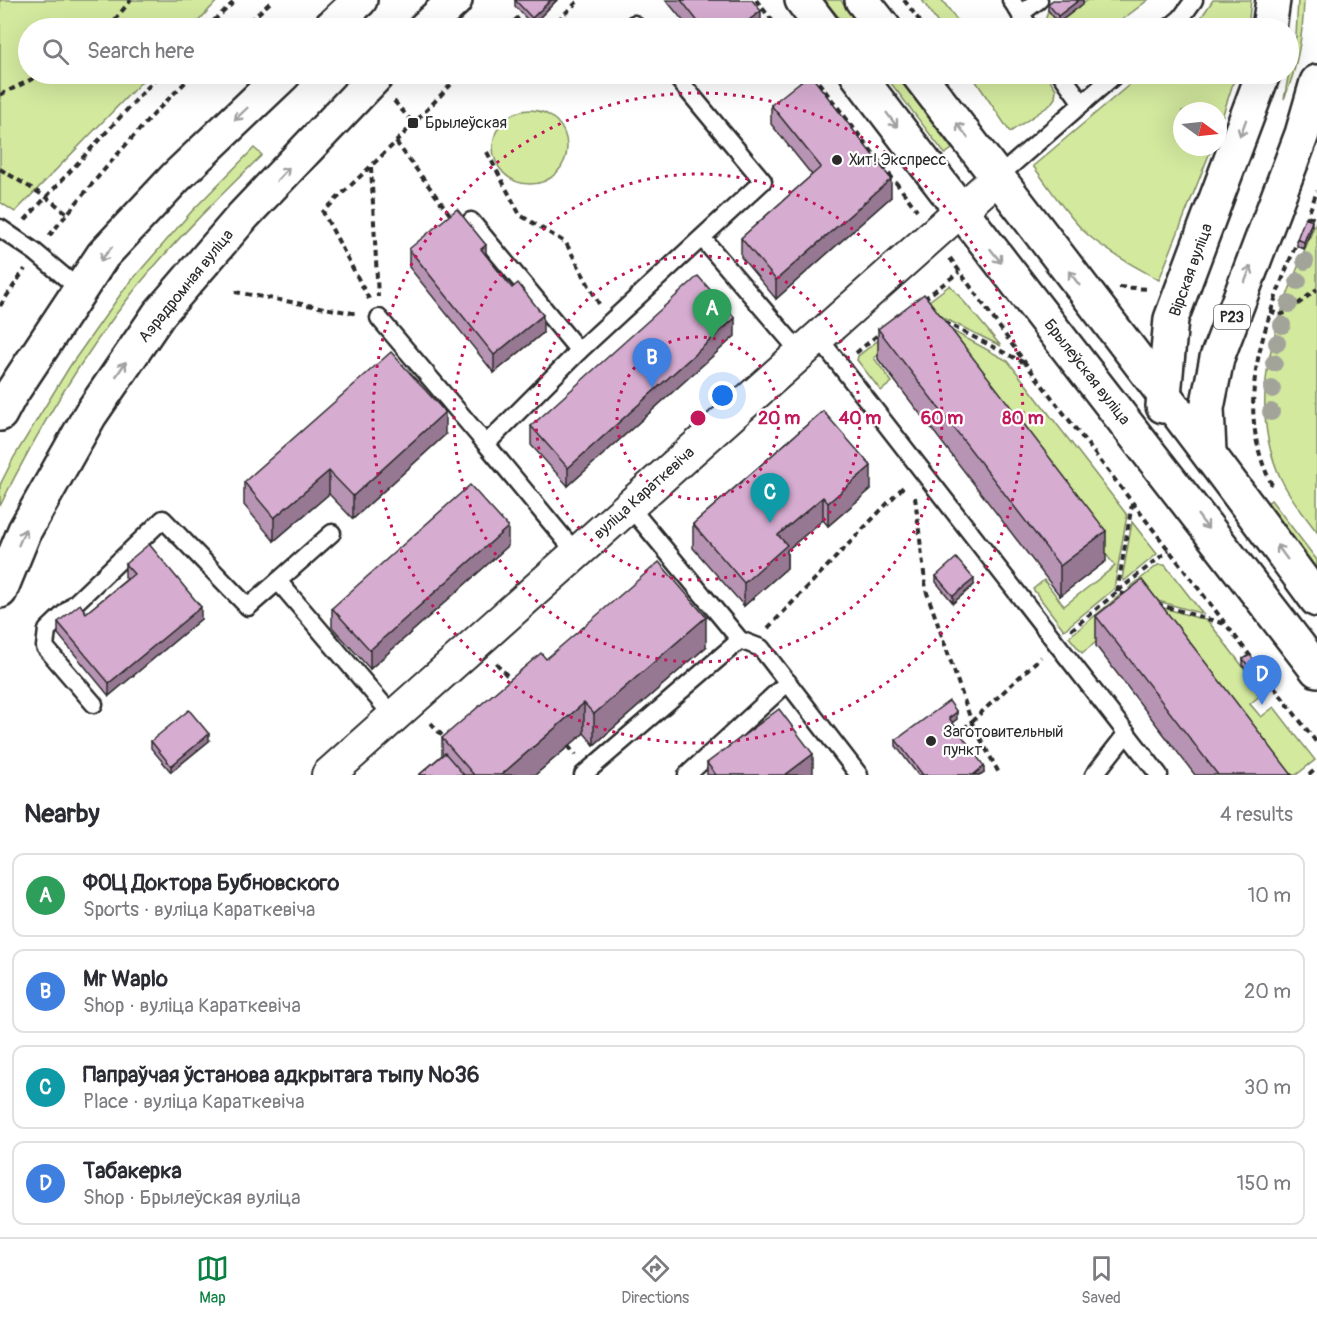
<!DOCTYPE html>
<meta charset="utf-8">
<style>
body{margin:0;font-family:Pangolin,sans-serif;background:#f2f2f3;color:#2b2b33}
.compass{position:absolute;left:1173px;top:102px;width:54px;height:54px;border-radius:50%;background:#fff;box-shadow:0 6px 24px #0002;rotate:105deg}
.you{position:absolute;left:723px;top:396px;width:21px;height:21px;margin:-15px;border:4px solid #fff;border-radius:50%;background:#1a73e8;box-shadow:0 0 0 9px #1a73e833}
.badge{display:grid;place-items:center;width:39px;height:39px;border-radius:50%;background:#0b8043;color:#fff;font-size:20px;font-weight:700}
.pin{position:absolute;translate:-50% -50px;filter:drop-shadow(0 2px 3px #0008)}
.pin::after{content:'';position:absolute;top:32px;width:21px;height:18px;background:inherit;clip-path:polygon(0 0,100% 0,50% 100%)}
.list{margin:0;padding:0;list-style:none}
h2{display:flex;justify-content:space-between;align-items:center;height:78px;margin:0;padding:0 24px;font-size:26px}
h2 small{font-size:20px;font-weight:400;color:#7c7c81}
.list li{display:grid;grid-template-columns:39px 1fr auto;gap:18px;align-items:center;box-sizing:border-box;height:84px;margin:0 12px 12px;padding:0 12px;border:2px solid #e1e1e2;border-radius:12px}
.list b{display:block;font-size:22px;white-space:nowrap}
.list p{margin:0;font-size:20px;white-space:nowrap;color:#7c7c81}
.list em{font-size:20px;font-style:normal;color:#7c7c81}
.icon{flex:none;width:33px;height:33px;fill:none;stroke:currentColor;stroke-width:2;stroke-linecap:round;stroke-linejoin:round}
.map{position:relative;flex:none;width:1317px;height:775px;overflow:hidden}
.search{position:absolute;background:#fff;box-shadow:0 6px 24px #0002;left:18px;right:18px;top:18px;height:66px;display:flex;align-items:center;gap:15px;box-sizing:border-box;padding:0 21px;border-radius:33px;color:#7c7c81;font-size:22px}
.sheet{height:462px;background:#fff}
nav{display:flex;justify-content:space-around;align-items:center;box-sizing:border-box;height:84px;border-top:2px solid #e1e1e2;background:#fff;font-size:16px;color:#7c7c81}
nav a{display:grid;justify-items:center;gap:3px}
nav .on{color:#0b8043}
.map>svg:first-child{display:block}
</style>
<div class="map">
<svg width="1317" height="775" viewBox="0 0 1317 775">
<rect width="100%" height="100%" fill="#fff"/>
<filter id="ink" filterUnits="userSpaceOnUse"><feTurbulence type="fractalNoise" baseFrequency=".0167" numOctaves="2"/><feDisplacementMap in="SourceGraphic" scale="12" xChannelSelector="R" yChannelSelector="G"/><feConvolveMatrix kernelMatrix="1 2 1 2 8 2 1 2 1" color-interpolation-filters="sRGB"/></filter>
<g filter="url(#ink)">
<g fill="#d3e99e" stroke="#7f8a64" stroke-width="1.5">
<polygon points="0,0 218,0 192,28 28,28 28,74 149,74 15,212 0,202"/>
<polygon points="824,0 841,0 862,28 848,28"/>
<polygon points="922,0 942,0 963,28 941,28"/>
<polygon points="1088,0 1148,0 1111,28 1047,28 1045,22 1048,10 1058,23"/>
<polygon points="1213,0 1251,0 1248,28 1194,28"/>
<path d="M1298,0H1304C1303,34 1298,67 1284,99L1296,36Z"/>
<polygon points="884,74 896,74 952,149 945,154"/>
<polygon points="971,74 996,74 1000,78 1005,74 1046,74 1056,89 1055,98 1050,105 1010,132"/>
<path d="M1142,74H1236L1218,130V111H1182V147H1212L1159,280C1135,266 1109,253 1088,235C1067,216 1051,189 1033,166Z"/>
<circle cx="530" cy="147" r="37"/>
<path d="M254,148L262,155C217,199 172,243 133,292C81,358 37,431 0,506V485L14,457L70,366L125,288L192,211Z"/>
<path d="M1317,219V532C1304,515 1290,498 1281,479C1240,392 1285,301 1317,219Z"/>
<polygon points="950,285 1001,346 921,307"/>
<polygon points="916,311 1008,361 1127,515 1114,589 1064,630 1033,589 1044,580 1064,606 1115,566 925,319 874,358 892,382 881,391 857,360 858,356"/>
<polygon points="1271,500 1317,560 1317,582 1261,507"/>
<polygon points="1132,522 1157,554 1124,581 1122,579"/>
<polygon points="1158,565 1165,565 1203,614 1134,594 1129,588"/>
<polygon points="1120,595 1208,621 1263,693 1250,704 1261,717 1274,707 1315,760 1296,775 1274,775 1144,605 1082,653 1069,637"/>
</g>
<g fill="none" stroke-linecap="round" stroke-linejoin="round">
<g stroke="#2b2b2b" stroke-width="21">
<g id="service">
<polyline points="1011,0 1030,28"/>
<polyline points="1020,14 1039,0"/>
<polyline points="634,24 637,28"/>
<polyline points="1169,28 1181,18 1194,0"/>
<polyline points="1061,74 1082,103"/>
<polyline points="998,177 1116,74"/>
<polyline points="471,221 579,351"/>
<polyline points="0,228 35,252 79,289"/>
<polyline points="702,238 800,352"/>
<polyline points="379,318 486,444"/>
<polyline points="818,337 1159,775"/>
<polyline points="629,506 740,640 761,648 859,775"/>
<polyline points="332,533 278,581 393,716"/>
<polyline points="576,553 486,444 579,351 763,181 674,74"/>
<polyline points="94,704 45,647 47,630 163,519 248,607 278,581"/>
<polyline points="583,775 740,640"/>
<polyline points="687,775 788,682"/>
<polyline points="1094,775 1127,733"/>
</g>
</g>
<g stroke="#2b2b2b" stroke-width="36">
<polyline id="minor" points="328,775 998,177"/>
</g>
<g stroke="#2b2b2b" stroke-width="38">
<g id="primary">
<polyline points="802,0 823,28"/>
<polyline points="862,0 884,28"/>
<polyline points="330,28 360,0"/>
<polyline points="425,28 455,0"/>
<polyline points="1269,28 1273,0"/>
<path d="M857,74C1008,274 1164,471 1317,670"/>
<path d="M918,74C1052,248 1187,422 1317,600"/>
<polyline points="1163,406 1171,319 1263,74"/>
<polyline points="0,414 9,397 103,255 176,177 284,74"/>
<polyline points="1209,452 1207,408 1217,358 1302,134 1317,82"/>
<polyline points="0,591 25,530 90,415 159,314 243,216 378,74"/>
</g>
</g>
<g stroke="#2b2b2b" stroke-width="4" stroke-dasharray="6 4.5" stroke-linecap="butt">
<polyline points="756,0 778,28"/>
<polyline points="904,0 925,28"/>
<polyline points="108,28 131,0"/>
<polyline points="206,28 236,0"/>
<polyline points="242,28 273,0"/>
<polyline points="506,28 526,11"/>
<polyline points="550,28 579,0"/>
<polyline points="812,74 917,210"/>
<polyline points="0,95 42,74"/>
<polyline points="394,101 413,123"/>
<polyline points="396,142 451,216"/>
<polyline points="487,152 520,215 566,243 599,304"/>
<polyline points="371,167 378,297"/>
<polyline points="0,169 46,197 67,213"/>
<polyline points="1308,216 1317,220"/>
<polyline points="25,220 160,74"/>
<polyline points="1306,221 1317,191"/>
<path d="M49,236C95,180 141,124 194,74"/>
<polyline points="950,258 1026,364 1251,657"/>
<polyline points="1119,287 1149,289"/>
<polyline points="235,292 358,314"/>
<polyline points="369,299 323,212 396,142 461,74"/>
<polyline points="924,299 959,272"/>
<polyline points="0,306 25,269"/>
<polyline points="1270,311 1280,315 1288,312 1317,289"/>
<polyline points="944,322 1023,362"/>
<polyline points="856,353 880,333"/>
<path d="M1272,485C1230,402 1267,319 1298,239"/>
<polyline points="915,497 926,590 972,723 1000,775"/>
<polyline points="1118,591 1169,550"/>
<polyline points="1117,592 1132,504"/>
<polyline points="1157,604 1225,624"/>
<polyline points="768,628 906,484"/>
<polyline points="1071,630 1117,592 1127,595"/>
<polyline points="496,663 513,682"/>
<polyline points="1259,668 1271,659"/>
<polyline points="1261,670 1317,743"/>
<polyline points="431,723 446,740"/>
<polyline points="956,736 1041,657"/>
<polyline points="568,746 576,755"/>
<polyline points="1309,775 1317,768"/>
</g>
<use href="#service" stroke="#fff" stroke-width="16"/>
<use href="#minor" stroke="#fff" stroke-width="32"/>
<use href="#primary" stroke="#fff" stroke-width="33"/>
</g>
<g fill="#a2a49a">
<circle cx="1305" cy="261" r="9"/>
<circle cx="1298" cy="281" r="9"/>
<circle cx="1289" cy="304" r="9"/>
<circle cx="1282" cy="325" r="9"/>
<circle cx="1277" cy="343" r="9"/>
<circle cx="1274" cy="363" r="9"/>
<circle cx="1272" cy="389" r="9"/>
<circle cx="1271" cy="412" r="9"/>
</g>
<g fill="#b894b4" stroke="#2b2b2b" stroke-width="1.5">
<polygon points="515,0 557,0 532,25 515,6"/>
<polygon points="666,0 752,0 761,28 689,28"/>
<polygon points="1083,0 1083,4 1058,23 1048,10 1048,4"/>
<polygon points="771,105 891,197 776,299 741,257 741,238 812,175 771,124"/>
<polygon points="1312,227 1304,249 1297,246 1297,239"/>
<polygon points="409,249 486,255 543,333 494,373 409,267"/>
<polygon points="878,329 1106,561 1060,596 878,359"/>
<polygon points="735,336 568,486 531,445 531,426"/>
<polygon points="823,411 871,489 828,526 823,520 787,550 787,568 744,606 693,548 693,524"/>
<polygon points="445,435 353,519 329,494 274,541 244,505 244,482"/>
<polygon points="508,546 370,669 332,627 332,608"/>
<polygon points="125,564 201,619 109,696 58,634 58,622 86,613 127,579 125,577"/>
<polygon points="936,576 974,585 953,603 936,582"/>
<polygon points="1096,616 1292,775 1195,775 1096,646"/>
<polygon points="706,647 594,745 584,733 535,775 419,775 442,755 442,738 546,659"/>
<polygon points="1243,659 1264,680 1257,685 1243,666"/>
<polygon points="957,719 952,722 984,773 981,775 918,775 896,746 896,740"/>
<polygon points="151,741 209,741 171,772 151,748"/>
<polygon points="707,763 813,775 707,775"/>
</g>
<g fill="#967892" stroke="#2b2b2b" stroke-width="1.5">
<polygon points="551,0 557,0 532,25 532,18"/>
<polygon points="1079,0 1083,0 1083,4 1058,23 1058,16"/>
<polygon points="761,11 761,28 738,28"/>
<polygon points="891,179 891,197 776,299 776,280"/>
<polygon points="1312,221 1312,227 1304,249 1304,242"/>
<polygon points="486,245 486,264 481,249"/>
<polygon points="543,315 543,333 494,373 494,355"/>
<polygon points="735,318 735,336 568,486 568,468"/>
<polygon points="445,412 445,435 353,519 353,496"/>
<polygon points="871,466 871,489 828,526 828,503"/>
<polygon points="329,471 329,494 274,541 274,518"/>
<polygon points="823,497 823,520 787,550 787,568 744,606 744,583 778,535"/>
<polygon points="508,527 508,546 370,669 370,650"/>
<polygon points="1106,531 1106,561 1060,596 1060,566"/>
<polygon points="974,579 974,585 953,603 953,596"/>
<polygon points="201,607 201,619 109,696 109,683"/>
<polygon points="706,617 706,647 594,745 594,714"/>
<polygon points="1264,673 1264,680 1257,685 1257,678"/>
<polygon points="584,703 584,733 535,775 501,775"/>
<polygon points="957,712 957,719 949,725 949,718"/>
<polygon points="209,734 209,741 171,772 171,766"/>
<polygon points="813,754 813,775 785,775"/>
<polygon points="984,766 984,773 981,775 973,775"/>
</g>
<g fill="#d6acd1" stroke="#2b2b2b" stroke-width="1.5">
<polygon points="515,0 551,0 532,18"/>
<polygon points="681,0 752,0 761,11 738,28 703,28"/>
<polygon points="1053,0 1079,0 1058,16 1048,4"/>
<polygon points="810,74 891,179 776,280 741,238 821,167 771,105"/>
<polygon points="457,209 486,245 481,249 512,288 518,283 543,315 494,355 409,249"/>
<polygon points="1305,218 1312,221 1304,242 1297,239"/>
<polygon points="698,276 735,318 568,468 531,426"/>
<polygon points="924,294 1106,531 1060,566 878,329"/>
<polygon points="391,352 445,412 353,496 329,471 274,518 244,482"/>
<polygon points="823,411 871,466 828,503 823,497 778,535 787,545 744,583 693,524"/>
<polygon points="470,485 508,527 370,650 332,608"/>
<polygon points="149,544 201,607 109,683 58,622 80,604 86,613 134,574 125,564"/>
<polygon points="956,558 974,579 953,596 936,576"/>
<polygon points="659,562 706,617 594,714 584,703 501,775 474,775 442,738 541,653 546,659"/>
<polygon points="1142,580 1292,775 1218,775 1096,616"/>
<polygon points="1250,655 1264,673 1257,678 1243,659"/>
<polygon points="949,701 957,712 949,718 984,766 973,775 923,775 896,740"/>
<polygon points="779,709 813,754 785,775 716,775 707,763"/>
<polygon points="189,710 209,734 171,766 151,741"/>
<polygon points="445,753 464,775 419,775"/>
</g>
<defs><path id="oneway-shaft" d="M-6 0H5M1.5-3L5.5 0L1.5 3" fill="none" stroke-width="1.6" stroke-linecap="round" stroke-linejoin="round" transform="scale(1.5)"/></defs>
<g stroke="#a0a0a0">
<use href="#oneway-shaft" transform="translate(241 114) rotate(136)"/>
<use href="#oneway-shaft" transform="translate(892 120) rotate(53)"/>
<use href="#oneway-shaft" transform="translate(1243 128) rotate(110)"/>
<use href="#oneway-shaft" transform="translate(962 130) rotate(-127)"/>
<use href="#oneway-shaft" transform="translate(283 174) rotate(-47)"/>
<use href="#oneway-shaft" transform="translate(106 254) rotate(130)"/>
<use href="#oneway-shaft" transform="translate(996 256) rotate(52)"/>
<use href="#oneway-shaft" transform="translate(1248 274) rotate(-69)"/>
<use href="#oneway-shaft" transform="translate(1074 278) rotate(-127)"/>
<use href="#oneway-shaft" transform="translate(121 369) rotate(-56)"/>
<use href="#oneway-shaft" transform="translate(1203 522) rotate(53)"/>
<use href="#oneway-shaft" transform="translate(22 537) rotate(-67)"/>
<use href="#oneway-shaft" transform="translate(1282 552) rotate(-126)"/>
</g>
</g>
<g fill="none" stroke="#c2185b" stroke-width="3" stroke-dasharray="3 6">
<circle cx="698" cy="418" r="81"/>
<circle cx="698" cy="418" r="162"/>
<circle cx="698" cy="418" r="244"/>
<circle cx="698" cy="418" r="325"/>
</g>
<g fill="#2b2b2b" stroke="#fff" stroke-width="2">
<rect x="407" y="117" width="12" height="12" rx="3"/>
<circle cx="837" cy="160" r="6"/>
<circle cx="931" cy="741" r="6"/>
</g>
<g text-anchor="middle" dominant-baseline="central" stroke-width="4.5" stroke-linejoin="round" paint-order="stroke">
<rect fill="#fff" stroke="#6b6b6b" stroke-width="1.5" x="1214" y="305" width="36" height="24" rx="4.5"/>
<g font-size="15" font-weight="bold" fill="#2b2b2b">
<text x="1232" y="317">Р23</text>
</g>
<g font-size="16" fill="#2b2b2b" stroke="#fff" text-anchor="start">
<text x="425" y="123">Брылеўская</text>
<text x="849" y="160">Хит! Экспресс</text>
<text x="943" y="732">Заготовительный<tspan x="943" dy="18">пункт</tspan></text>
</g>
<g font-size="16" fill="#2b2b2b" stroke="#fff">
<text transform="translate(1191 270) rotate(-70)">Вірская вуліца</text>
<text transform="translate(186 286) rotate(-51)">Аэрадромная вуліца</text>
<text transform="translate(1087 372) rotate(52)">Брылеўская вуліца</text>
<text transform="translate(644 493) rotate(-42)">вуліца Караткевіча</text>
</g>
</g>
<circle cx="698" cy="418" r="9" fill="#c2185b" stroke="#fff" stroke-width="3"/>
<g font-size="18" text-anchor="middle" font-weight="bold" fill="#c2185b" stroke="#fff" stroke-width="4.5" stroke-linejoin="round" paint-order="stroke">
<text x="779" y="424">20 m</text>
<text x="860" y="424">40 m</text>
<text x="942" y="424">60 m</text>
<text x="1023" y="424">80 m</text>
</g>
</svg>
<svg class="compass" viewBox="-18 -18 36 36"><path d="M0-13l5 13h-10z" fill="#e53935"/><path d="M0 13l5-13h-10z" fill="#7c7c81"/></svg>
<div class="you"></div>
<div class="pin badge" style="left:712px;top:339px;background:#2e9e5b">A</div>
<div class="pin badge" style="left:652px;top:388px;background:#3f7fe0">B</div>
<div class="pin badge" style="left:770px;top:523px;background:#0f9aa8">C</div>
<div class="pin badge" style="left:1262px;top:705px;background:#3f7fe0">D</div>
<div class="search"><svg class="icon" aria-label="search" viewBox="0 0 24 24"><circle cx="10" cy="10" r="6"/><path d="M15 15l6 6"/></svg>Search here</div>
</div>
<section class="sheet">
<h2>Nearby<small>4 results</small></h2>
<ul class="list">
<li><span class="badge" style="background:#2e9e5b">A</span><div><b>ФОЦ Доктора Бубновского</b><p>Sports · вуліца Караткевіча</p></div><em>10 m</em></li>
<li><span class="badge" style="background:#3f7fe0">B</span><div><b>Mr Waplo</b><p>Shop · вуліца Караткевіча</p></div><em>20 m</em></li>
<li><span class="badge" style="background:#0f9aa8">C</span><div><b>Папраўчая ўстанова адкрытага тыпу №36</b><p>Place · вуліца Караткевіча</p></div><em>30 m</em></li>
<li><span class="badge" style="background:#3f7fe0">D</span><div><b>Табакерка</b><p>Shop · Брылеўская вуліца</p></div><em>150 m</em></li>
</ul>
</section>
<nav>
<a class="on"><svg class="icon" aria-label="map" viewBox="0 0 24 24"><path d="M3 6l6-2 6 2 6-2v14l-6 2-6-2-6 2zM9 4v14M15 6v14"/></svg>Map</a>
<a><svg class="icon" aria-label="directions" viewBox="0 0 24 24"><path d="M12 3l9 9-9 9-9-9zM9 14v-3h6M13 9l2 2-2 2"/></svg>Directions</a>
<a><svg class="icon" aria-label="saved" viewBox="0 0 24 24"><path d="M7 4h10v16l-5-4-5 4z"/></svg>Saved</a>
</nav>
